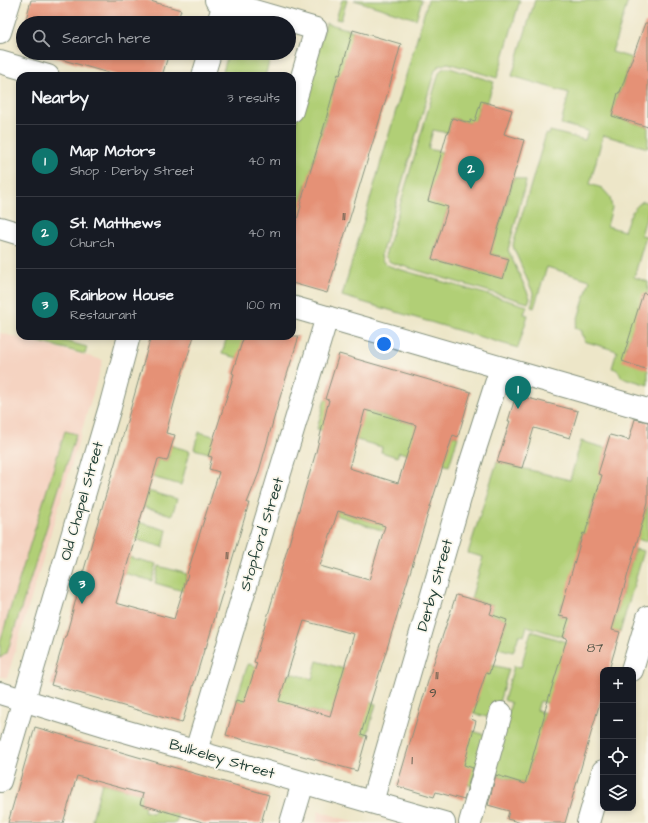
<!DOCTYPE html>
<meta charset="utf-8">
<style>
body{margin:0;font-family:"Architects Daughter",sans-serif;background:#242831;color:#f1f3f6}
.controls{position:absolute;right:12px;bottom:12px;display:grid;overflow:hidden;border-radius:8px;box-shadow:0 2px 6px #0003}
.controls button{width:36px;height:36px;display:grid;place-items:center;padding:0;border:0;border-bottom:1px solid #363941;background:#171b24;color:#f1f3f6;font:20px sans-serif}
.you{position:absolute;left:384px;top:344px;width:14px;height:14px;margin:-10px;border:3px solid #fff;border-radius:50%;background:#1a73e8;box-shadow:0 0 0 6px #1a73e833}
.badge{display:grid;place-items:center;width:26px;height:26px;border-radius:50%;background:#0f766e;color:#fff;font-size:13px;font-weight:700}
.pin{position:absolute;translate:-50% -33px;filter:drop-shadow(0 1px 2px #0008)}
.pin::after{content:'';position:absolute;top:21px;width:14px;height:12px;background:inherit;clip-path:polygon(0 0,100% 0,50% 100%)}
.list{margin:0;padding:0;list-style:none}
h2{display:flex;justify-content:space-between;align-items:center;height:52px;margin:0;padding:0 16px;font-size:17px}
h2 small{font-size:13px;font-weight:400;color:#9ea1a6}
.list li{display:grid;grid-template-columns:26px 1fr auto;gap:12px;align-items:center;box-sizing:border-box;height:72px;padding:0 16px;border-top:1px solid #363941}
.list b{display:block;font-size:15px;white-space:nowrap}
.list p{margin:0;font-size:13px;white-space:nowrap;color:#9ea1a6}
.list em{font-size:13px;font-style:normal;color:#9ea1a6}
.icon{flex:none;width:22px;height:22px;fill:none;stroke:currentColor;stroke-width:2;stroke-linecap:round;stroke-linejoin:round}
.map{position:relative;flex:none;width:648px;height:823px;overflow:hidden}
.search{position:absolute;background:#171b24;box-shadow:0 2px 6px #0003;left:16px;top:16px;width:280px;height:44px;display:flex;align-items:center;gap:10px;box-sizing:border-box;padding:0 14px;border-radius:22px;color:#9ea1a6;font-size:15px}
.panel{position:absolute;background:#171b24;box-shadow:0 2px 6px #0003;left:16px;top:72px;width:280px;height:268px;border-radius:12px}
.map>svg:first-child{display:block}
</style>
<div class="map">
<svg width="648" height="823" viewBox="0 0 648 823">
<rect width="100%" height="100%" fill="#fbf7ec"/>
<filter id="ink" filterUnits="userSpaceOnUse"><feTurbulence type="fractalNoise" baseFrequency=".025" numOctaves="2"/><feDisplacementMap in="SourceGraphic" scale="8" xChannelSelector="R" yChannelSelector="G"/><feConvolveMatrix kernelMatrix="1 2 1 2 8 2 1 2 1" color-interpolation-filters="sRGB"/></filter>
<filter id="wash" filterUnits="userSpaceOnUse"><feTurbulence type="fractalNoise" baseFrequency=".012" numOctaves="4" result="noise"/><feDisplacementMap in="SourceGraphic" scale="16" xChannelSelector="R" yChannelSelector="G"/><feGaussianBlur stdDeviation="0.9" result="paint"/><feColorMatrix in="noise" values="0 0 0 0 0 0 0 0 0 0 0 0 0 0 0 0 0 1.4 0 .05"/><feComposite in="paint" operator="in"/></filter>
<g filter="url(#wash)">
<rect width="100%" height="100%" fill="#ede6c8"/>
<g fill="#f5d3c1">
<polygon points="0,333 103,360 7,678 0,676"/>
<polygon points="319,811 356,823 316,823"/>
</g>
<g fill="#b1cf76" stroke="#688655" fill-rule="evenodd">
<polygon points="342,0 347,0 341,20 336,19"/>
<polygon points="354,0 422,0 416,19"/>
<path d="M428,0H520L497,78L448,63L439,66L435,70L381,255C382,264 387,265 395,268L527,306L524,314L528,315L518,348L342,296Z"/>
<path d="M535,0L628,1L612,52L632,58L620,92L618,93L612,116L648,127V148L603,135L590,184L602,188L610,197L612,208L607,226L624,231C629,218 631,209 643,201L648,203V212L641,235L646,236L634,277L648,282V334L632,330L626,348L648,370V385L621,377C620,372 617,369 612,368L617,351L584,341L585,337L583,336L582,333V331L575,328L590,280L547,267L534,308L531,307L534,295L514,249L513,245L546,134L549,135L550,131L585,140L588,131L561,124L569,93L512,76Z"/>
<polygon points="326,23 364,34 351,78 338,75 332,96 340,116 327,113 321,133 333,136 317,149 311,170 318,187 306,184 300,205 312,209 297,220 292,237 292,136"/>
<polygon points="228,53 272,53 265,76 222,76"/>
<polygon points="444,68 450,68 494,82 487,103 481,101 475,121 470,123 452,118 448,133 433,130 428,149 442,152 448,207 432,259 503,279 509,259 474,249 495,240 514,177 526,181 508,250 530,298 528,303 396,264 390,262 385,256 439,73 441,70"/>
<polygon points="33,336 58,336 57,339 87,347 85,354 32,340"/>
<polygon points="227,336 238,336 244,338 250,361 222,354"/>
<polygon points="325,399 458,437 449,466 399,452 397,457 381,452 382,447 317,429"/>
<polygon points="65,431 76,434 7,653 0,658 0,642"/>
<polygon points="199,432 228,440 223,457 194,449"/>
<path d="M581,441L626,454L617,479L596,496L587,525L610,531L607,540L582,533L578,550L591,554L613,626L635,549L644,551L620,632L578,630L566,626L563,637L527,626L524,636L519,635L513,652L480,643L500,640L507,620L490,614L493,605L471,599L483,557L468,553L497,462L570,480ZM562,603L575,607L572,619L559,616Z"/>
<polygon points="162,443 190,451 181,485 152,477 158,459 167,461 169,455"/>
<polygon points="148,491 177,499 172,515 143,507"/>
<polygon points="648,503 648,538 647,542 637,539"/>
<polygon points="338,511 386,526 384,531 336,515"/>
<polygon points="138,522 167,530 163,547 134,539"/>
<polygon points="128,557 157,564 152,581 124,573"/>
<polygon points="159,566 187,574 183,591 155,583"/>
<polygon points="531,631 566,642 559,707 540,701 537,710 545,713 540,731 551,734 533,756 530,766 528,785 491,773 511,703 504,700 514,666 521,667"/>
<polygon points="317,661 344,669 337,693 376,704 367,736 361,734 331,716 310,710 244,702 236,700 248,664 290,676 291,673 312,679"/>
<polygon points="492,665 509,669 494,719 461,710 463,704 475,707 478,698 472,669 488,674"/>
<polygon points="473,731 489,736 474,786 442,777"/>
<polygon points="102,783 143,794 140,804 145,806 144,811 153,813 157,798 164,800 161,811 178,815 176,823 93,823 92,819"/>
</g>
<g id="blocks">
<g fill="#e59176" fill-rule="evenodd">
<polygon points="31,0 147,0 181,10 177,23 25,23"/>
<polygon points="645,23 648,23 648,127 612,116 618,93 620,92"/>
<polygon points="23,29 23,48 18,47"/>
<polygon points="353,30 401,44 386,99 327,293 292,283 292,237 301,206 300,205 305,189 325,123 338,74 340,75"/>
<polygon points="39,53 169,53 162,76 119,76"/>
<polygon points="481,101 512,110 504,134 524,140 491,254 509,259 503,279 432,259 448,207 428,201 447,133 448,133 452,118 470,123 471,120 475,121"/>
<polygon points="643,293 648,294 648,370 622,361"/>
<polygon points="151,336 194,336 183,371 166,433 175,435 167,461 158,459 116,603 174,619 188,574 187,574 193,555 219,472 209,469 212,457 208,456 234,374 232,373 244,336 299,336 278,404 258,475 247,503 249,503 206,648 205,647 182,723 51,685 65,636 66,636 83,573 120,446"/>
<path d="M339,354L471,392L458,437L453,435L426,520L361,734L367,736L357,771L226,735L236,700L244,702L257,663L254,662L316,452L329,400L325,399ZM365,410L416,425L398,483L349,468ZM338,511L385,526L369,580L320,566ZM304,621L354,634L330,716L279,701Z"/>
<polygon points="516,395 578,411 570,438 534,428 522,468 497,462 510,421 508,421"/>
<polygon points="635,419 648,422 648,503 612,630 620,632 609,670 603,670 603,692 565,823 522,823 507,819 509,811 488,805 496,775 525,784 545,713 544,713 567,638 563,637 569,618 559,616 583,533 585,534 602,475 598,474 610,435 629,440"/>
<polygon points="456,595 493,605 490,614 507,620 489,674 486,673 471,719 476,721 464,765 473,768 464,800 436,792 434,797 397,786 432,668"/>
<polygon points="35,727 269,795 261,823 206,823 140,804 143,794 77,776 63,823 8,823"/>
</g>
</g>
</g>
<g filter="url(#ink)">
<use href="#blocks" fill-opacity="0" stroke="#86927e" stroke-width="1"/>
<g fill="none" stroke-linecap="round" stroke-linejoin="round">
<g stroke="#86927e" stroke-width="24">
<g id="minor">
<polyline points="216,0 316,29 292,111"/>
<polyline points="218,23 225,0"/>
<polyline points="0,32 10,0"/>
<polyline points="0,62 48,76"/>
<polyline points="203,76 210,53"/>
<polyline points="0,228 20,234"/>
<polyline points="292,307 516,372 648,410"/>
<polyline points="632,670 648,617"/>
<polyline points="0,693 114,728 444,823"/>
<polyline points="196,751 327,317"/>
<polyline points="0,781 110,407 129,336"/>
<polyline points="372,802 467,474 501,368"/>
<polyline points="291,823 303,783"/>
<polyline points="470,823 501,713"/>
<polyline points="588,823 603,771"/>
</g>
</g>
<use href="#minor" stroke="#fff" stroke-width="22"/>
</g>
</g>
<g text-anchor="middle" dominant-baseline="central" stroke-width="3.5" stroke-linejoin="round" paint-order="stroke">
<g font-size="13" fill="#505244">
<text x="344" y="216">11</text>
<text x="227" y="555">11</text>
<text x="595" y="648">87</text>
<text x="437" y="675">11</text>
<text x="433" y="693">9</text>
<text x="412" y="760">1</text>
</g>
<g font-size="15" fill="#1f3d34" stroke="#fbf7ec">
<text transform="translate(82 501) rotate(-74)">Old Chapel Street</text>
<text transform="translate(262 534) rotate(-73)">Stopford Street</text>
<text transform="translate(435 585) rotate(-74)">Derby Street</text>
<text transform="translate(222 759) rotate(16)">Bulkeley Street</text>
</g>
</g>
</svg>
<div class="controls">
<button>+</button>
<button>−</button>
<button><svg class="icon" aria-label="locate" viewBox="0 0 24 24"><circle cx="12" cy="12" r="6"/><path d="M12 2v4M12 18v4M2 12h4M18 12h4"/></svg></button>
<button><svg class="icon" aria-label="layers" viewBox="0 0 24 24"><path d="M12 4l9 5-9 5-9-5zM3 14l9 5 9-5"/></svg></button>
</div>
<div class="you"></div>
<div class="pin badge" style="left:518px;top:409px">1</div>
<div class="pin badge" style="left:471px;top:189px">2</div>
<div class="pin badge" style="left:82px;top:604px">3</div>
<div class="search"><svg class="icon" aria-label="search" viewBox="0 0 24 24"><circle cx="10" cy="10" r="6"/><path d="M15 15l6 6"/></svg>Search here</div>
<section class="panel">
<h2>Nearby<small>3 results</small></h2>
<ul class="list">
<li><span class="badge">1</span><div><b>Map Motors</b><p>Shop · Derby Street</p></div><em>40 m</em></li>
<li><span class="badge">2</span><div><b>St. Matthews</b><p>Church</p></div><em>40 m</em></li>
<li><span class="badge">3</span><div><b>Rainbow House</b><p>Restaurant</p></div><em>100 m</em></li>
</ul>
</section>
</div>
